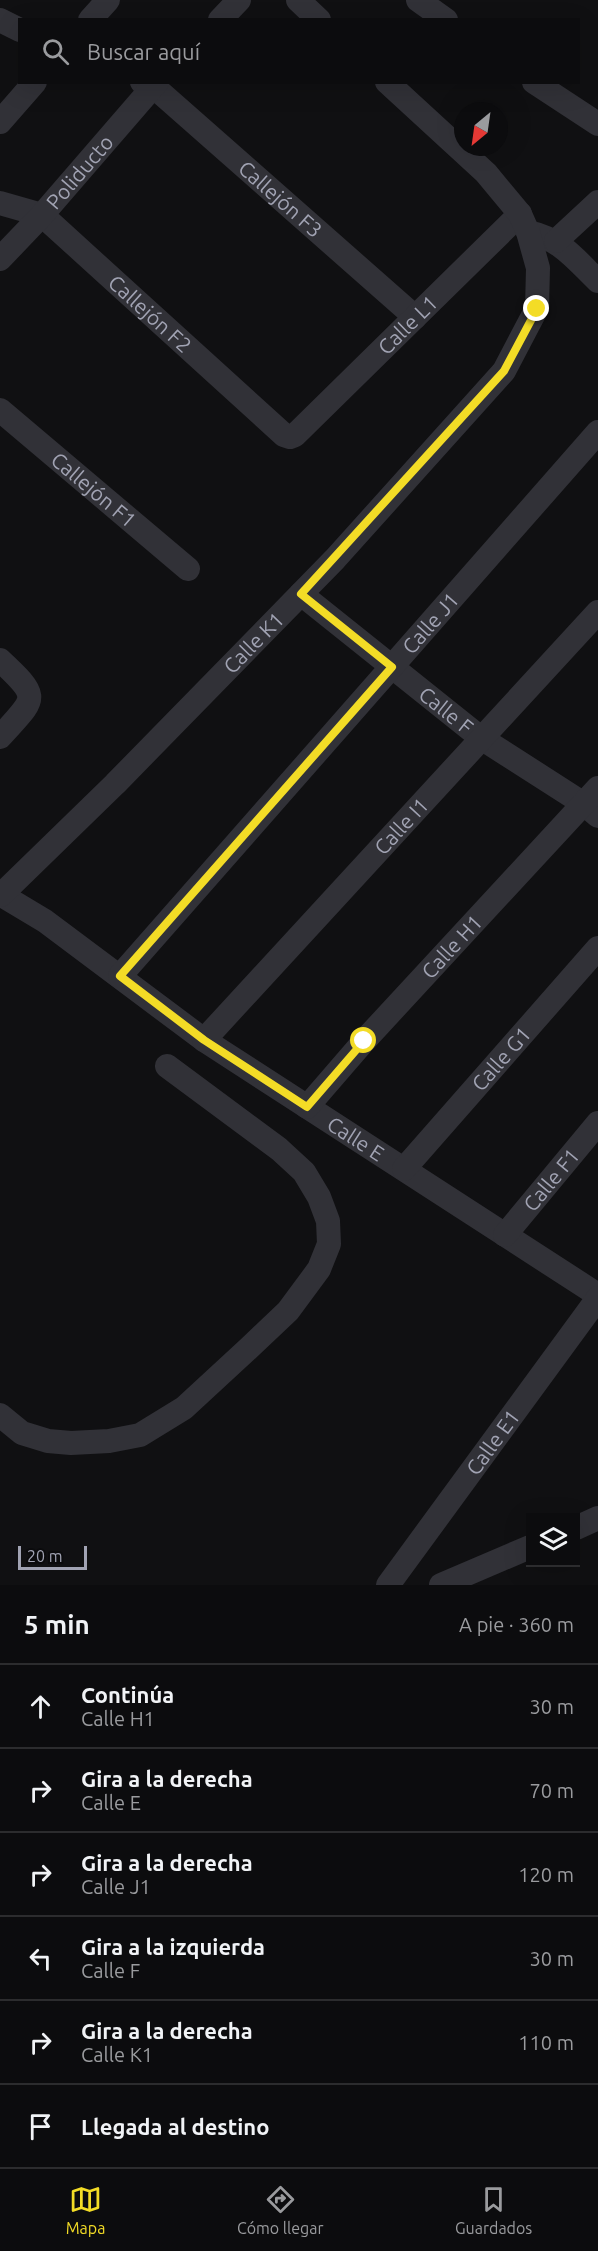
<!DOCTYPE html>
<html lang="es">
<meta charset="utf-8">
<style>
body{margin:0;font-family:Ubuntu,sans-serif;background:#1a1a1c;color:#f1f3f6}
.controls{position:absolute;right:18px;bottom:18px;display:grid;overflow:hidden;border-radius:0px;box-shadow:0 6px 24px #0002}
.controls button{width:54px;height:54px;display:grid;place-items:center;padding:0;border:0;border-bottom:2px solid #2c2c2e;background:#0c0c0e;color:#f1f3f6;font:30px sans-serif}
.compass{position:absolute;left:454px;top:102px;width:54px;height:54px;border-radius:50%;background:#0c0c0e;box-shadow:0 6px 24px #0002;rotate:209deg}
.scale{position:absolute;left:18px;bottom:15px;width:69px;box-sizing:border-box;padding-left:6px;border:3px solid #a1a3b3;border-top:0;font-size:16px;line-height:21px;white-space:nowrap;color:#a1a3b3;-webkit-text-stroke:4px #0b0b0d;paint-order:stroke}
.stop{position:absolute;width:18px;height:18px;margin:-14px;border:4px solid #f3dc26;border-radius:50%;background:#fff}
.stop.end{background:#f3dc26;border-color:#fff;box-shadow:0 2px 6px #0008}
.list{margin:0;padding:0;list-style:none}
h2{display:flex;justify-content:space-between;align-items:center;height:78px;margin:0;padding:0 24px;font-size:26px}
h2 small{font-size:20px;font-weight:400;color:#9a9b9e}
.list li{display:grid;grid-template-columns:39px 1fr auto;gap:18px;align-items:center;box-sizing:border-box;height:84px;padding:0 24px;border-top:2px solid #2c2c2e}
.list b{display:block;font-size:22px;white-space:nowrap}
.list p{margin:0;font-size:20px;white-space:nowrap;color:#9a9b9e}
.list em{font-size:20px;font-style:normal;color:#9a9b9e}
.icon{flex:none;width:33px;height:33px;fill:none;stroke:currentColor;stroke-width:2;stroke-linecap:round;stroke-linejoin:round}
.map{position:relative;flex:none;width:598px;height:1585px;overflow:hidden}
.search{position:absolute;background:#0c0c0e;box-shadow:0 6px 24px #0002;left:18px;right:18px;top:18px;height:66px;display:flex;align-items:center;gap:15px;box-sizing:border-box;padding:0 21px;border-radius:0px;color:#9a9b9e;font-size:22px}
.sheet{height:582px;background:#0c0c0e}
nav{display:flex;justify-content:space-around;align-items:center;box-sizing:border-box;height:84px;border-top:2px solid #2c2c2e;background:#0c0c0e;font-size:16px;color:#9a9b9e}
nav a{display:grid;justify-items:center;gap:3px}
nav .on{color:#f3dc26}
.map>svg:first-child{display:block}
</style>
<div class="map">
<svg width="598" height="1585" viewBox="0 0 598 1585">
<rect width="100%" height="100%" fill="#101012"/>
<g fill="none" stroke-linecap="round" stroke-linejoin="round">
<g stroke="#313137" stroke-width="24">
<polyline points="298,0 319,20"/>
<polyline points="418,0 446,20"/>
<polyline points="0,20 20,30"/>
<polyline points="90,20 108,0"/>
<polyline points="220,20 239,0"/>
<path id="s1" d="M142,82L153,86L415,317"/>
<polyline points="534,82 598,124"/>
<polyline points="0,122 35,82"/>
<path id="s2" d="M0,203L42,215L284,435L290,437L295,435L520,214"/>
<path d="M528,232C561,239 575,259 598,281"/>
<polyline points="556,241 598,202"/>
<path id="s3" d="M0,259L42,215L157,82"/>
<path id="s4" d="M0,410L188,569"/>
<path id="s5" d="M301,594L481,738L584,804L598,816"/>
<path d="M0,660C42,699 36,697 0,737"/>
<path id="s6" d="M0,894L45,921L204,1040L598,1295"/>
<path id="s7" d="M1,895L115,784L335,559L504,371L537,308L538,268L528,232L520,214L486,173L387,82"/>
<path id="s8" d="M120,976L598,432"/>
<path id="s9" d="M204,1040L598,612"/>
<path id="s10" d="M307,1107L364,1041L598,788"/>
<path id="s11" d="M404,1169L598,948"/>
<path id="s12" d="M505,1235L598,1123"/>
<polyline points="0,1415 22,1433 48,1441 71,1443 109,1441 140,1435 184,1408 249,1348 288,1311 319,1269 329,1244 328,1221 319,1197 304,1172 279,1149 167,1066"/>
<polyline points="576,1528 598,1518"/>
<path id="s13" d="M388,1585L598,1298"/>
<polyline points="441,1585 530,1547"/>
</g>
</g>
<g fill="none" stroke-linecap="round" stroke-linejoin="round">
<polyline stroke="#f3dc26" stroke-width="8" points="364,1041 307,1107 204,1040 120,976 392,667 301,594 504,371 537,309"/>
</g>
<g text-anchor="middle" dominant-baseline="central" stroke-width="5" stroke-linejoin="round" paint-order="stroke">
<g font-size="21" fill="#a1a3b3" stroke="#0b0b0d">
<text stroke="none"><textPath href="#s3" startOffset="118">Poliducto</textPath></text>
<text stroke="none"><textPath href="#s1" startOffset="182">Callejón F3</textPath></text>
<text stroke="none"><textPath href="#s2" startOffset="190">Callejón F2</textPath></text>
<text stroke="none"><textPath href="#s2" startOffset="540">Calle L1</textPath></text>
<text stroke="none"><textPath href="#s4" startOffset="123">Callejón F1</textPath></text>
<text stroke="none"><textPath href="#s8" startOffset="470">Calle J1</textPath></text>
<text stroke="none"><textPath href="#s7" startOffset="357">Calle K1</textPath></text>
<text stroke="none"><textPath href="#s5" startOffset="186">Calle F</textPath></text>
<text stroke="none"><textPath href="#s9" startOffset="291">Calle I1</textPath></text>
<text stroke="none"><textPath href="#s10" startOffset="216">Calle H1</textPath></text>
<text stroke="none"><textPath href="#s11" startOffset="147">Calle G1</textPath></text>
<text stroke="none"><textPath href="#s6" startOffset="432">Calle E</textPath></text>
<text stroke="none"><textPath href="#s12" startOffset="72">Calle F1</textPath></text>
<text stroke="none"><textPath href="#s13" startOffset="177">Calle E1</textPath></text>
</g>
</g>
</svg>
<div class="controls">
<button><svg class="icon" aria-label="layers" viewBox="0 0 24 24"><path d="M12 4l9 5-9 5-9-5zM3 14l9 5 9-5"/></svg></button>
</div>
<svg class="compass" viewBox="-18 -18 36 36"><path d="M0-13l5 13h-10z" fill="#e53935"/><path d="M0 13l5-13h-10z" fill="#9a9b9e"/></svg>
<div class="scale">20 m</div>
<div class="stop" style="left:364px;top:1041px"></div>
<div class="stop end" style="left:537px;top:309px"></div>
<div class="search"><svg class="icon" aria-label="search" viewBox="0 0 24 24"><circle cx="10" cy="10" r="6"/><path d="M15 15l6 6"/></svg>Buscar aquí</div>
</div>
<section class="sheet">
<h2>5 min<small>A pie · 360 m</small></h2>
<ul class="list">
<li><svg class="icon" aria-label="ahead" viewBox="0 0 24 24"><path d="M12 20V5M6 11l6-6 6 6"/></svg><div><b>Continúa</b><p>Calle H1</p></div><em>30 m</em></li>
<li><svg class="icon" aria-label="right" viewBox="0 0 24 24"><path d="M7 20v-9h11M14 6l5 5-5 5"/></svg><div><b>Gira a la derecha</b><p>Calle E</p></div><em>70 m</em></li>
<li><svg class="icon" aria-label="right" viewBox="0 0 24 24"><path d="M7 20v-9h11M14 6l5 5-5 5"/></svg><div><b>Gira a la derecha</b><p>Calle J1</p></div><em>120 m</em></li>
<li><svg class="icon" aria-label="left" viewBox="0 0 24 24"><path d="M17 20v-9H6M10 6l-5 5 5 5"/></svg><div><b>Gira a la izquierda</b><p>Calle F</p></div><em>30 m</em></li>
<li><svg class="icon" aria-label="right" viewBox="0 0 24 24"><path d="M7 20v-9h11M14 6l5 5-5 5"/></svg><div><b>Gira a la derecha</b><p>Calle K1</p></div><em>110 m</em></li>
<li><svg class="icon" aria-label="arrive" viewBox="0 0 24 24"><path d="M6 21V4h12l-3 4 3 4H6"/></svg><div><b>Llegada al destino</b></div></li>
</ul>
</section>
<nav>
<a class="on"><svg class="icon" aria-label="map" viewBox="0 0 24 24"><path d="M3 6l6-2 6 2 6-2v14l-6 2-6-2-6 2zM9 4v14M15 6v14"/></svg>Mapa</a>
<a><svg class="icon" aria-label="directions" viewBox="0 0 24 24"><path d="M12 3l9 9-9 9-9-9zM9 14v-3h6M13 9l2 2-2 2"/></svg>Cómo llegar</a>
<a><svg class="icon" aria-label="saved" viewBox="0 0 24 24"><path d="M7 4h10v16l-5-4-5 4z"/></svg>Guardados</a>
</nav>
